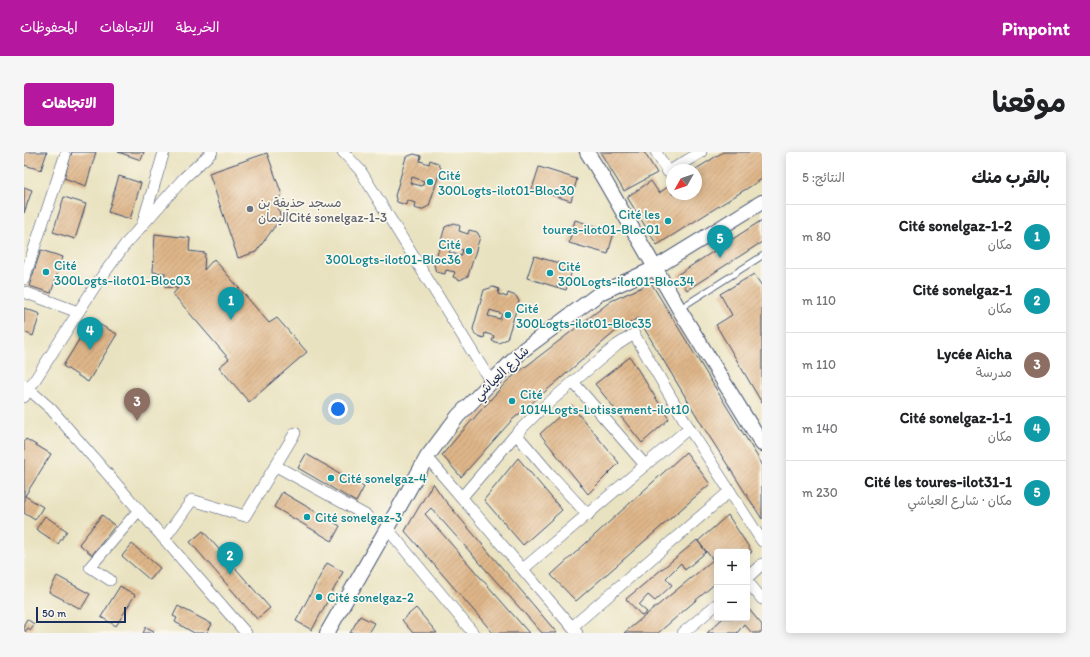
<!DOCTYPE html>
<html lang="ar">
<meta charset="utf-8">
<style>
body{margin:0;font-family:Itim,"Playpen Sans Arabic",sans-serif;background:#f6f6f6;color:#202124;direction:rtl}
.controls{position:absolute;right:12px;bottom:12px;display:grid;overflow:hidden;border-radius:4px;box-shadow:0 2px 10px #0003}
.controls button{width:36px;height:36px;display:grid;place-items:center;padding:0;border:0;border-bottom:1px solid #e0e0e0;background:#fff;color:#202124;font:20px sans-serif}
.compass{position:absolute;left:642px;top:12px;width:36px;height:36px;border-radius:50%;background:#fff;box-shadow:0 2px 10px #0003;rotate:230deg}
.scale{position:absolute;left:12px;bottom:10px;width:90px;box-sizing:border-box;padding-left:4px;border:2px solid #1b2f5e;border-top:0;font-size:11px;line-height:14px;white-space:nowrap;color:#1b2f5e;-webkit-text-stroke:3px #fbf7ec;paint-order:stroke}
.you{position:absolute;left:314px;top:257px;width:14px;height:14px;margin:-10px;border:3px solid #fff;border-radius:50%;background:#1a73e8;box-shadow:0 0 0 6px #1a73e833}
.badge{display:grid;place-items:center;width:26px;height:26px;border-radius:50%;background:#b5179e;color:#fff;font-size:13px;font-weight:700}
.pin{position:absolute;translate:-50% -33px;filter:drop-shadow(0 1px 2px #0008)}
.pin::after{content:'';position:absolute;top:21px;width:14px;height:12px;background:inherit;clip-path:polygon(0 0,100% 0,50% 100%)}
.list{margin:0;padding:0;list-style:none}
h2{display:flex;justify-content:space-between;align-items:center;height:52px;margin:0;padding:0 16px;font-size:17px}
h2 small{font-size:13px;font-weight:400;color:#757577}
.list li{display:grid;grid-template-columns:26px 1fr auto;gap:12px;align-items:center;box-sizing:border-box;height:64px;padding:0 16px;border-top:1px solid #e0e0e0}
.list b{display:block;font-size:15px;white-space:nowrap}
.list p{margin:0;font-size:13px;white-space:nowrap;color:#757577}
.list em{font-size:13px;font-style:normal;color:#757577}
.map{position:relative;flex:none;width:738px;height:481px;overflow:hidden;direction:ltr;border-radius:4px}
header{display:flex;align-items:center;gap:24px;box-sizing:border-box;height:56px;padding:0 20px;background:#b5179e;color:#fff}
header strong{font-size:19px}
nav{display:flex;gap:22px;margin-inline-start:auto;font-size:14px}
.intro{display:flex;align-items:center;justify-content:space-between;box-sizing:border-box;height:96px;padding:0 24px}
h1{margin:0;font-size:28px}
.button{padding:10px 18px;border-radius:4px;background:#b5179e;color:#fff;font-size:14px;font-weight:700}
main{display:flex;gap:24px;padding:0 24px}
aside{flex:1;background:#fff;border-radius:4px;box-shadow:0 2px 10px #0003}
.map>svg:first-child{display:block}
</style>
<header>
<strong>Pinpoint</strong>
<nav><a>الخريطة</a><a>الاتجاهات</a><a>المحفوظات</a></nav>
</header>
<div class="intro"><h1>موقعنا</h1><a class="button">الاتجاهات</a></div>
<main>
<aside>
<h2>بالقرب منك<small>النتائج: 5</small></h2>
<ul class="list">
<li><span class="badge" style="background:#0f9aa8">1</span><div><b>Cité sonelgaz-1-2</b><p>مكان</p></div><em>80 m</em></li>
<li><span class="badge" style="background:#0f9aa8">2</span><div><b>Cité sonelgaz-1</b><p>مكان</p></div><em>110 m</em></li>
<li><span class="badge" style="background:#8d6e63">3</span><div><b>Lycée Aicha</b><p>مدرسة</p></div><em>110 m</em></li>
<li><span class="badge" style="background:#0f9aa8">4</span><div><b>Cité sonelgaz-1-1</b><p>مكان</p></div><em>140 m</em></li>
<li><span class="badge" style="background:#0f9aa8">5</span><div><b>Cité les toures-ilot31-1</b><p>مكان · شارع العياشي</p></div><em>230 m</em></li>
</ul>
</aside>
<div class="map">
<svg width="738" height="481" viewBox="0 0 738 481">
<defs>
<pattern id="building-hatch" width="6" height="6" patternUnits="userSpaceOnUse"><rect width="6" height="6" fill="#dfb689"/><path d="M-1 1l2-2M0 6l6-6M5 7l2-2" fill="none" stroke="#b49473"/></pattern>
</defs>
<rect width="100%" height="100%" fill="#fbf7ec"/>
<filter id="ink" filterUnits="userSpaceOnUse"><feTurbulence type="fractalNoise" baseFrequency=".025" numOctaves="2"/><feDisplacementMap in="SourceGraphic" scale="8" xChannelSelector="R" yChannelSelector="G"/><feConvolveMatrix kernelMatrix="1 2 1 2 8 2 1 2 1" color-interpolation-filters="sRGB"/></filter>
<filter id="wash" filterUnits="userSpaceOnUse"><feTurbulence type="fractalNoise" baseFrequency=".012" numOctaves="4" result="noise"/><feDisplacementMap in="SourceGraphic" scale="16" xChannelSelector="R" yChannelSelector="G"/><feGaussianBlur stdDeviation="0.9" result="paint"/><feColorMatrix in="noise" values="0 0 0 0 0 0 0 0 0 0 0 0 0 0 0 0 0 1.4 0 .05"/><feComposite in="paint" operator="in"/></filter>
<g filter="url(#wash)">
<rect width="100%" height="100%" fill="#e9e2c0"/>
<g id="blocks">
<g fill="url(#building-hatch)" fill-rule="evenodd">
<polygon points="0,0 23,0 17,18 0,13"/>
<polygon points="48,0 72,0 62,34 40,26"/>
<polygon points="94,0 120,0 117,8"/>
<polygon points="576,0 620,0 633,21 600,39"/>
<polygon points="699,0 738,0 738,27 633,93 603,45 627,29 635,41 648,32 648,42 672,42 672,17"/>
<polygon points="243,1 258,43 252,48 257,66 232,100 214,106 185,21"/>
<path d="M390,2L397,4L396,9L405,12L406,8L414,11L417,16L405,54L397,58L390,56L391,51L383,48L382,53L373,50L371,44L382,5ZM388,25L400,29L398,34L386,31Z"/>
<polygon points="515,15 553,27 547,49 508,37"/>
<polygon points="95,24 117,31 106,67 84,60"/>
<polygon points="0,35 8,38 0,61"/>
<polygon points="40,45 62,52 51,87 29,80"/>
<polygon points="551,68 590,80 584,102 545,91"/>
<polygon points="738,68 738,90 663,138 653,123"/>
<path d="M430,71L436,74L435,79L444,82L445,78L453,80L456,85L444,124L436,128L429,125L431,120L422,118L421,122L412,120L410,113L421,75ZM427,94L439,98L437,104L425,100Z"/>
<polygon points="131,82 166,86 165,99 181,101 180,118 190,107 245,171 253,166 283,200 225,250 195,215 205,207 149,142 154,136 141,135 141,121 129,120"/>
<polygon points="17,98 39,105 27,141 5,134"/>
<polygon points="510,104 549,115 542,138 503,126"/>
<polygon points="730,122 738,134 738,251 692,173 708,163 696,142"/>
<polygon points="627,131 738,312 738,367 680,276 614,166 592,179 488,268 437,325 418,303 435,283 483,229 587,149"/>
<path d="M469,135L475,137L474,142L483,145L484,141L492,144L495,149L483,187L475,191L468,189L470,184L461,181L460,186L451,183L449,177L460,138ZM466,158L478,162L476,167L464,164Z"/>
<polygon points="0,156 16,162 9,184 0,180"/>
<polygon points="67,168 93,182 64,230 39,214"/>
<polygon points="606,205 645,267 618,291 571,232"/>
<polygon points="547,253 595,311 564,342 516,282"/>
<polygon points="2,287 27,302 1,344 19,355 11,368 0,361 0,290"/>
<polygon points="662,300 686,332 552,449 527,423"/>
<polygon points="282,302 340,335 332,350 274,316"/>
<polygon points="494,306 538,358 499,393 460,348"/>
<polygon points="409,331 419,346 533,481 518,481 407,356 401,362 505,481 469,481 381,379"/>
<polygon points="258,340 316,374 308,389 250,355"/>
<polygon points="78,363 91,374 68,403 55,392"/>
<polygon points="704,363 728,400 723,404 723,400 693,400 693,430 634,481 600,481 689,408 674,389"/>
<polygon points="21,364 43,379 34,392 12,377"/>
<polygon points="179,379 246,456 233,467 166,390"/>
<polygon points="673,388 682,400 661,418 657,411 642,426 648,433 631,449 624,443 615,453 623,460 618,464 602,447"/>
<polygon points="108,392 136,416 126,428 98,404"/>
<polygon points="303,411 319,420 288,478 272,469"/>
<polygon points="33,424 66,442 57,457 25,440"/>
<polygon points="96,434 111,443 92,474 77,465"/>
<polygon points="154,454 188,472 183,481 170,481 151,470 153,466 149,464"/>
<polygon points="723,455 738,473 738,481 728,481 720,472 713,481 683,481 699,466 723,466"/>
<polygon points="392,456 413,481 389,481 378,468"/>
<polygon points="336,464 350,471 344,481 326,481"/>
<polygon points="3,467 10,472 7,478 4,476 0,481 0,472"/>
<polygon points="122,475 130,479 128,481 119,481"/>
</g>
</g>
</g>
<g filter="url(#ink)">
<use href="#blocks" fill-opacity="0" stroke="#3a4a6d" stroke-width="1"/>
<g fill="none" stroke-linecap="round" stroke-linejoin="round">
<g stroke="#3a4a6d" stroke-width="7">
<polyline id="service" points="655,157 738,104"/>
</g>
<g stroke="#3a4a6d" stroke-width="12">
<g id="minor">
<polyline points="319,0 336,18 467,230"/>
<polyline points="632,0 644,20 677,0"/>
<polyline points="119,70 140,0"/>
<polyline points="0,127 41,4"/>
<polyline points="0,140 54,160"/>
<polyline points="549,230 621,313"/>
<polyline points="0,233 27,257 222,481"/>
<polyline points="0,245 71,134 100,94 160,26 188,0"/>
<polyline points="492,282 527,323 564,363"/>
<polyline points="403,305 553,481"/>
<polyline points="252,314 343,364"/>
<polyline points="438,345 492,282 516,258 593,193 610,182 665,276 738,389"/>
<polyline points="363,376 449,481"/>
<polyline points="140,387 168,348 221,364 271,281"/>
<polyline points="499,417 665,276"/>
<polyline points="723,426 738,412"/>
<polyline points="86,428 66,415 115,358"/>
<polyline points="723,429 738,447"/>
<polyline points="548,475 706,339"/>
<polyline points="659,481 693,452"/>
</g>
</g>
<g stroke="#3a4a6d" stroke-width="16">
<g id="tertiary">
<polyline points="563,0 578,24 655,157 738,292"/>
<polyline points="303,481 382,343 403,305 434,264 499,198 576,141 631,116 738,50"/>
</g>
</g>
<use href="#service" stroke="#fff" stroke-width="5.5"/>
<use href="#minor" stroke="#fff" stroke-width="11"/>
<use href="#tertiary" stroke="#fff" stroke-width="14"/>
</g>
</g>
<g fill="#0f9aa8" stroke="#fbf7ec" stroke-width="1.5">
<circle cx="406" cy="30" r="4"/>
<circle cx="644" cy="69" r="4"/>
<circle cx="445" cy="99" r="4"/>
<circle cx="22" cy="120" r="4"/>
<circle cx="526" cy="121" r="4"/>
<circle cx="484" cy="163" r="4"/>
<circle cx="488" cy="249" r="4"/>
<circle cx="307" cy="326" r="4"/>
<circle cx="283" cy="365" r="4"/>
<circle cx="295" cy="445" r="4"/>
</g>
<circle fill="#6b7280" stroke="#fbf7ec" stroke-width="1.5" cx="226" cy="57" r="4"/>
<g text-anchor="middle" dominant-baseline="central" stroke-width="3.5" stroke-linejoin="round" paint-order="stroke">
<g font-size="13" fill="#0d838f" stroke="#fbf7ec" text-anchor="start">
<text x="414" y="23">Cité<tspan x="414" dy="15">300Logts-ilot01-Bloc30</tspan></text>
<text x="636" y="62" text-anchor="end">Cité les<tspan x="636" dy="15">toures-ilot01-Bloc01</tspan></text>
<text x="437" y="92" text-anchor="end">Cité<tspan x="437" dy="15">300Logts-ilot01-Bloc36</tspan></text>
<text x="30" y="113">Cité<tspan x="30" dy="15">300Logts-ilot01-Bloc03</tspan></text>
<text x="534" y="114">Cité<tspan x="534" dy="15">300Logts-ilot01-Bloc34</tspan></text>
<text x="492" y="156">Cité<tspan x="492" dy="15">300Logts-ilot01-Bloc35</tspan></text>
<text x="496" y="242">Cité<tspan x="496" dy="15">1014Logts-Lotissement-ilot10</tspan></text>
<text x="315" y="326">Cité sonelgaz-4</text>
<text x="291" y="365">Cité sonelgaz-3</text>
<text x="303" y="445">Cité sonelgaz-2</text>
</g>
<g font-size="13" fill="#5b616d" stroke="#fbf7ec" text-anchor="start">
<text x="234" y="50">مسجد حذيفة بن<tspan x="234" dy="15">اليمانCité sonelgaz-1-3</tspan></text>
</g>
<g font-size="13" fill="#1b2f5e" stroke="#fbf7ec">
<text transform="translate(477 221) rotate(-44)">شارع العياشي</text>
</g>
</g>
</svg>
<div class="controls">
<button>+</button>
<button>−</button>
</div>
<svg class="compass" viewBox="-18 -18 36 36"><path d="M0-13l5 13h-10z" fill="#e53935"/><path d="M0 13l5-13h-10z" fill="#757577"/></svg>
<div class="scale">50 m</div>
<div class="you"></div>
<div class="pin badge" style="left:207px;top:168px;background:#0f9aa8">1</div>
<div class="pin badge" style="left:206px;top:423px;background:#0f9aa8">2</div>
<div class="pin badge" style="left:113px;top:269px;background:#8d6e63">3</div>
<div class="pin badge" style="left:66px;top:198px;background:#0f9aa8">4</div>
<div class="pin badge" style="left:696px;top:106px;background:#0f9aa8">5</div>
</div>
</main>
